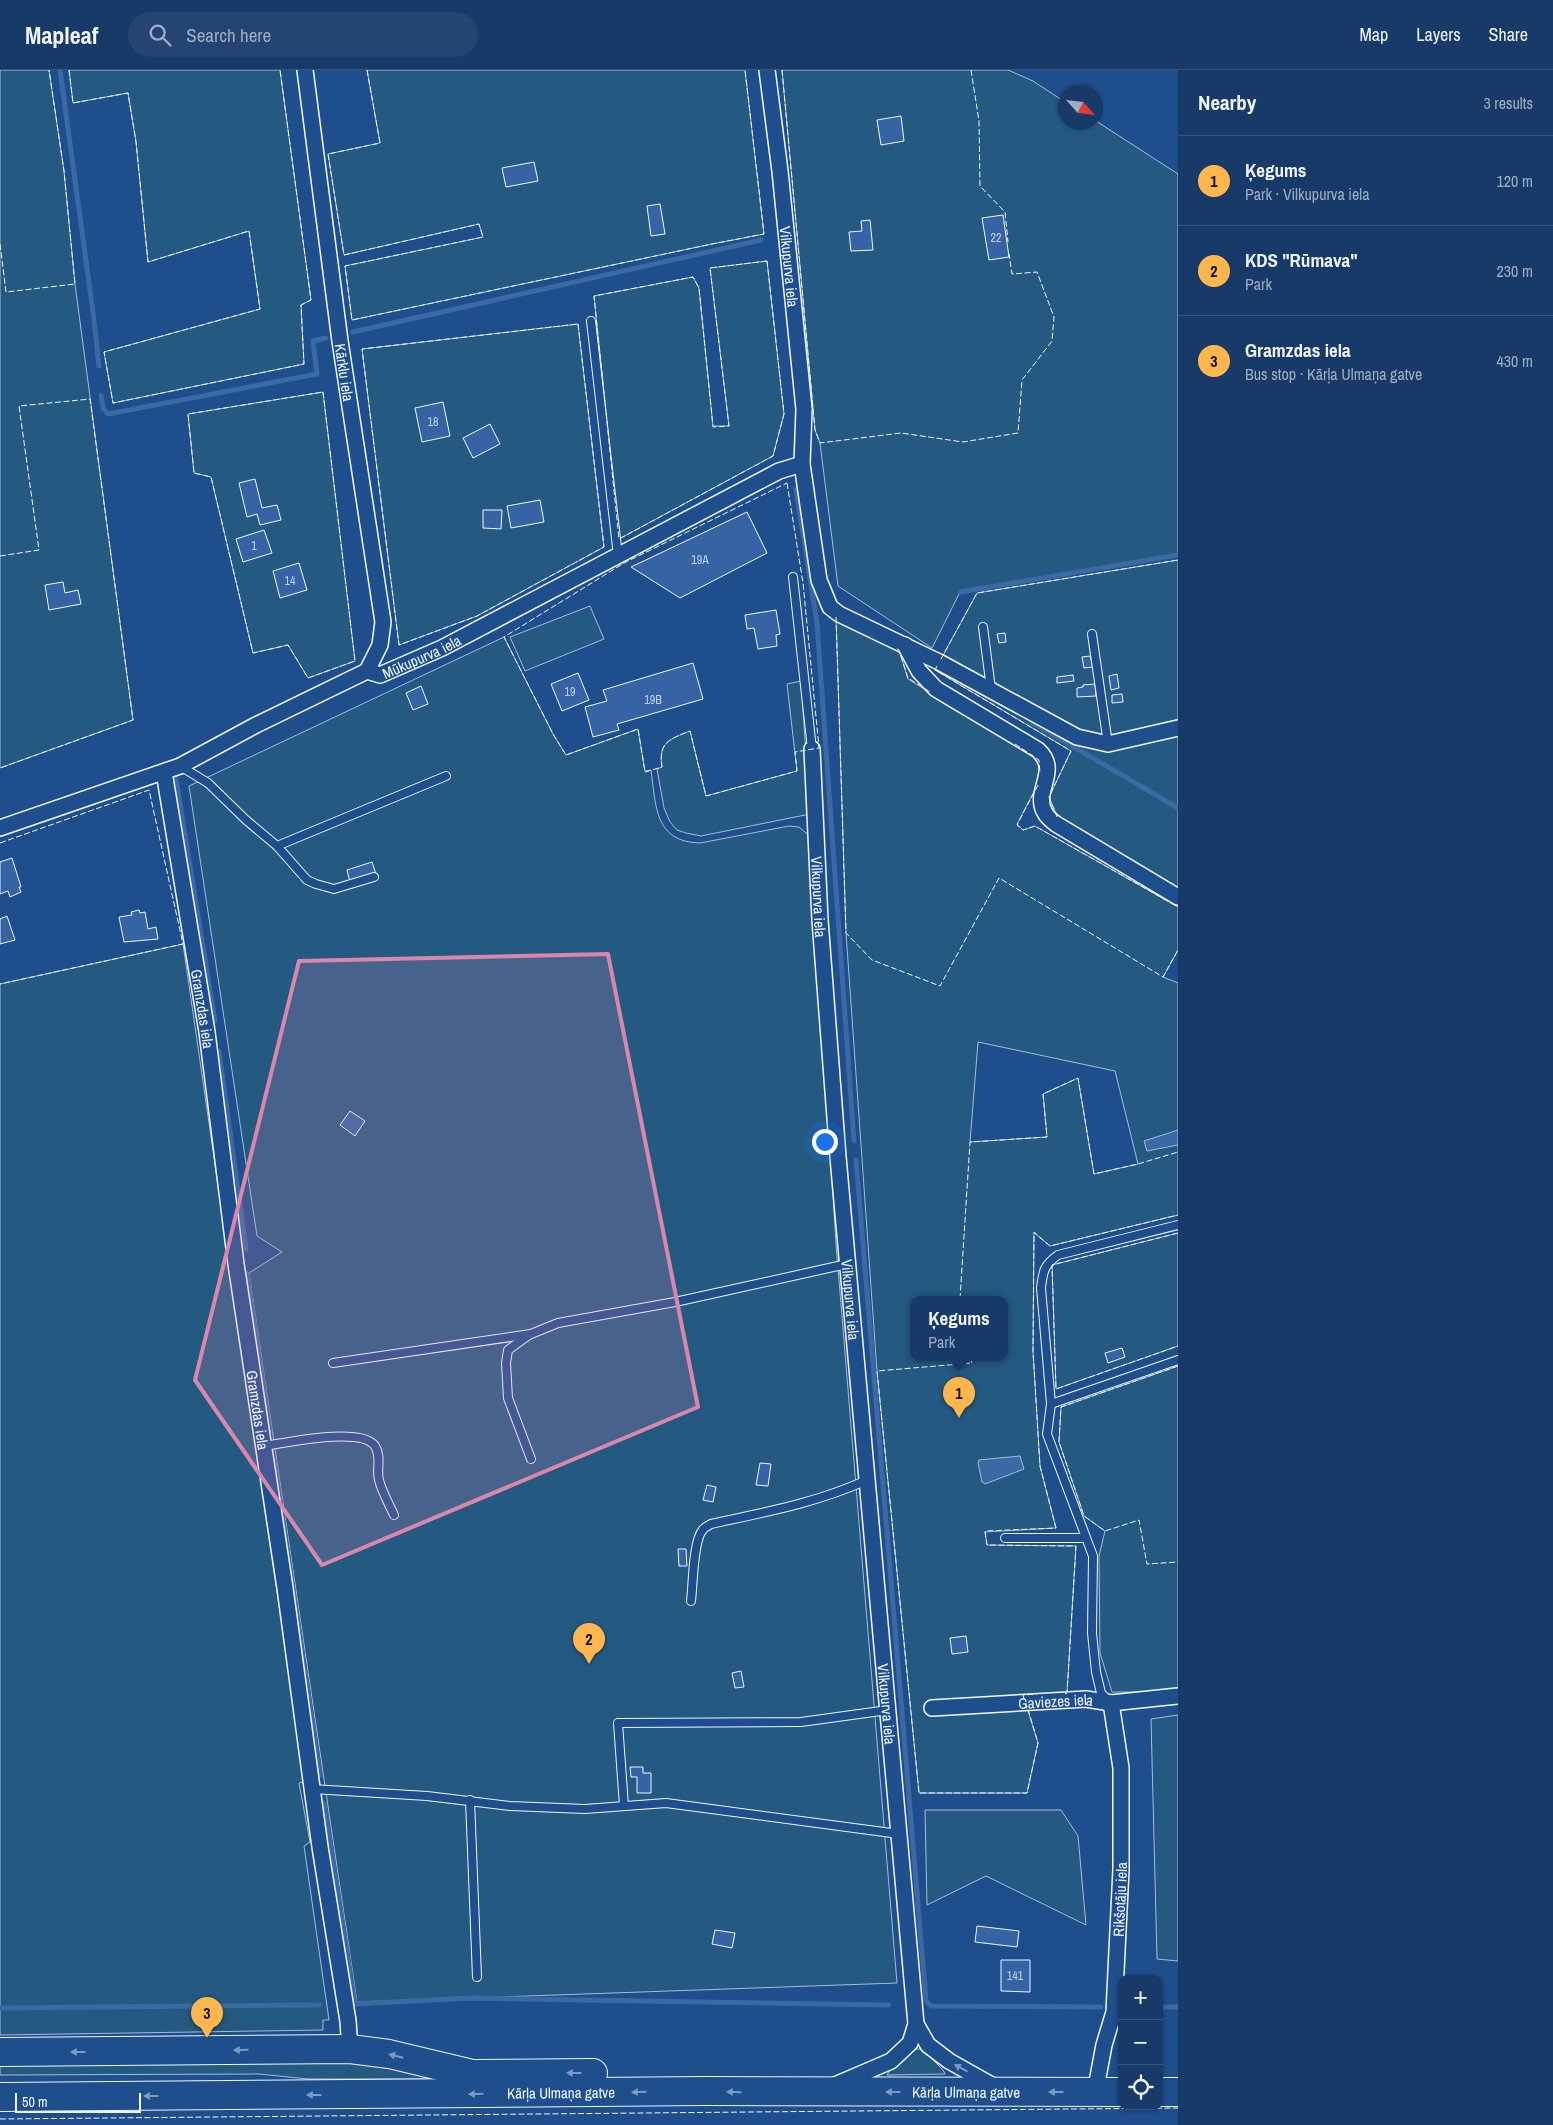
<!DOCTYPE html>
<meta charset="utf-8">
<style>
body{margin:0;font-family:"Archivo Narrow",sans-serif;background:#244571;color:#f1f3f6}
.controls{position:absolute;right:15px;bottom:15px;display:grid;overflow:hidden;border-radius:10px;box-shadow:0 1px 4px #0004}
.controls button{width:45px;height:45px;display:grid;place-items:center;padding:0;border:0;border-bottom:1px solid #36547d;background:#173a69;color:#f1f3f6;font:25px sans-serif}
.compass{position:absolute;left:1058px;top:15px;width:45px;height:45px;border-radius:50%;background:#173a69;box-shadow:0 1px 4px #0004;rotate:117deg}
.scale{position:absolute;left:15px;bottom:12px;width:126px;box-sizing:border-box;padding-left:5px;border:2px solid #f2f6ff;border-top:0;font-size:14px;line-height:18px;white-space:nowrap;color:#f2f6ff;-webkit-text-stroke:4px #1f4e8c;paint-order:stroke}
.you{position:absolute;left:824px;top:1071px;width:18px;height:18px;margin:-12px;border:4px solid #fff;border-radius:50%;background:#1a73e8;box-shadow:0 0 0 8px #1a73e833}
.badge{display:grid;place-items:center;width:32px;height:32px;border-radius:50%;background:#ffb74d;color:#111;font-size:16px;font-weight:700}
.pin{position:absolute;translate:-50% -41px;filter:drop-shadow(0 1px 2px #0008)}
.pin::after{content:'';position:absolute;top:26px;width:18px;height:15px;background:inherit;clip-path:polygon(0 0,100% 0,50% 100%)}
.popup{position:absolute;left:910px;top:1226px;width:98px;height:65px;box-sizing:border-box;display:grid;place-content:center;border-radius:10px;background:#173a69;filter:drop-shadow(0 1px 4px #0005);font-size:16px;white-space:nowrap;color:#9eadc0}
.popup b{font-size:19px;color:#f1f3f6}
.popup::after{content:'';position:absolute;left:50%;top:100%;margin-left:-10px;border:10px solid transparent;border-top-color:#173a69}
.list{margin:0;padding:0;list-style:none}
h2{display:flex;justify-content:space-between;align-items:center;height:65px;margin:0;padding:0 20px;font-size:21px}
h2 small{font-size:16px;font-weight:400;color:#9eadc0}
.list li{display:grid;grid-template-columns:32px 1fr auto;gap:15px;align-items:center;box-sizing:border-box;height:90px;padding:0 20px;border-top:1px solid #36547d}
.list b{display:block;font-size:19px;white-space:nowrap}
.list p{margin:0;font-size:16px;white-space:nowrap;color:#9eadc0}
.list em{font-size:16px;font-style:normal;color:#9eadc0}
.icon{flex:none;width:28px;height:28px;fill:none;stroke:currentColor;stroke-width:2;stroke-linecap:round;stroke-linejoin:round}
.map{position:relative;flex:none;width:1178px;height:2055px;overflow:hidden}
header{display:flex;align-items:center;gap:30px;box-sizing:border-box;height:70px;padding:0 25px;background:#173a69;border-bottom:1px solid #36547d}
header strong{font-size:24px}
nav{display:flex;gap:28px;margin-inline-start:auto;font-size:18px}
.search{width:350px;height:45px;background:#244571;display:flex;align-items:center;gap:12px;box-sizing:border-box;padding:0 18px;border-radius:28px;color:#9eadc0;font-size:19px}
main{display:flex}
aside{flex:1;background:#173a69}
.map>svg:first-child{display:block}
</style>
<header>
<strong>Mapleaf</strong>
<div class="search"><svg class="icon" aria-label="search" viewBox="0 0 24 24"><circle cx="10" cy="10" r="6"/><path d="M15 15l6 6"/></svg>Search here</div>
<nav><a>Map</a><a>Layers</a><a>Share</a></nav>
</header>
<main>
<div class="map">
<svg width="1178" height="2055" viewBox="0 0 1178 2055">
<rect width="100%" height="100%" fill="#1f4e8c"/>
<g fill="#245a82" stroke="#a8bbd7" fill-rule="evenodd">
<polygon points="0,0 49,0 64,101 75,214 133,650 0,698"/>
<polygon points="69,0 280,0 311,230 301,235 304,294 113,333 104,282 260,239 249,161 148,192 136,72 128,23 73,33"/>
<polygon points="367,0 745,0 764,164 712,174 352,250 345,196 483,167 479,154 344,185 328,84 380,73"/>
<polygon points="782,0 1008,0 1033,11 1065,32 1066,52 1096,51 1178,104 1178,485 960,522 932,578 838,516 820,373 815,360"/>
<polygon points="767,191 784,344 773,386 619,469 594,226 693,207 699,218 713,356 729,356 710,198"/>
<polygon points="578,254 604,477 477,546 399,575 362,279"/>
<polygon points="323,322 355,591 308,608 288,575 253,583 211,407 194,403 188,344"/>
<polygon points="1178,490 1178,821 1059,750 1049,727 1071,681 935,600 977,523"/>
<polygon points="590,536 604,569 525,601 510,567"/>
<path d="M836,546L899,580L908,609L1039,690L1040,710L1017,754L1023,760L1035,756L1178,837V880L1163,907L1178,913V1145L1050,1176L1034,1163L1033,1281L1040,1396L1056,1458L985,1462L987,1475L1076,1476L1067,1623L1023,1625L1038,1673L1027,1723H919L877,1301L846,863ZM978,972L1115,1001L1138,1094L1094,1104L1078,1008L1043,1024L1047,1067L970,1072ZM914,1229H1004V1287H914Z"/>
<path d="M504,567L553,664L566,685L638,659L645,701L651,700C656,735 654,772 700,773L789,756L799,757L811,767L836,1174L897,1913L357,1932L249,1203L282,1182L257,1166L189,716Z"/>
<path d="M801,611L810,744L701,766L686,763L677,760L670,752L664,738L657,699L662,697C658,672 670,669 690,661L706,726L797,701L787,614Z"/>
<polygon points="183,874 305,1714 304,1717 303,1712 299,1713 310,1772 304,1776 329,1950 323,1950 323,1960 0,1965 0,914"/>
<polygon points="1178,1163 1178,1276 1056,1319 1052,1195"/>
<polygon points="1178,1296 1178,1622 1112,1622 1100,1583 1099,1486 1105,1461 1084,1446 1059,1372 1061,1337"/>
<polygon points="1178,1645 1178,1891 1157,1889 1151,1649"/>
<polygon points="925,1740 1061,1740 1078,1766 1086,1855 986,1806 927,1835"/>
<path d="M915,1979H922L943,2000L945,2004L887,2005C889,1999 908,1987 915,1979Z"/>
<polygon points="361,1988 434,2009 308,2009 259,2004 0,2005 0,1990"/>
</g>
<g fill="#3b69a3" stroke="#a8bbd7">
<polygon points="1178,1060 1178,1075 1147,1081 1144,1071"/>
<polygon points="1020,1386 1024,1399 985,1414 982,1412 978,1393 979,1390"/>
</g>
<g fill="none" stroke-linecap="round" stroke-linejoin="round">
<g stroke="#3b69a3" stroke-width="5">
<polyline points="60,0 93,242 99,296"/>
<polyline points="353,262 761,170"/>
<polyline points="101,325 103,338 108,344 317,304 313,271 326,268"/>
<polyline points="796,419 817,553 854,1071"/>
<polyline points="960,522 1178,485"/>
<polyline points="1033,653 1178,738"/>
<polyline points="176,709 215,951"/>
<polyline points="219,981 246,1179"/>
<polyline points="856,1090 926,1931 931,1936 1101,1937"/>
<polyline points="247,1203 270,1361"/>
<polyline points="274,1389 320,1705"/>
<polyline points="324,1733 355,1934 470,1928 889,1935"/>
<polyline points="1159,1937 1178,1937"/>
<polyline points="0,1938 319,1935"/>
</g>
</g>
<g fill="#3563a3" stroke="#f2f6ff">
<polygon points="901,46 904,71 881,75 877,50"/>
<polygon points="534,92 538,111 506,117 502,98"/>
<polygon points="660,134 665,164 651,166 647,136"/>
<polygon points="1003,145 1009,187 989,190 982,148"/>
<polygon points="870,150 873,180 851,181 849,162 862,161 861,151"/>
<polygon points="443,332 450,366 422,372 415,338"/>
<polygon points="490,354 500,374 473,388 463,368"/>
<polygon points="255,409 262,438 277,435 281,450 260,455 257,444 247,447 239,413"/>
<polygon points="540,430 544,452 511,458 507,436"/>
<polygon points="483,440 502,440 501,459 483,458"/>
<polygon points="747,442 767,483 680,528 631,497"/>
<polygon points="264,460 272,483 243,492 236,469"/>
<polygon points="299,493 307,520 280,528 273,501"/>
<polygon points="63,512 65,523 78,520 81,534 49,540 45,515"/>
<polygon points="776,540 780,564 776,565 777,576 758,579 754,558 747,559 745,545"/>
<polygon points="1005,563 1006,572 999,573 997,564"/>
<polygon points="1090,586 1093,597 1084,598 1082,587"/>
<polygon points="693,593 703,629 617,654 619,660 593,667 585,637 607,631 603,620"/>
<polygon points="578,603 589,630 562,641 551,614"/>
<polygon points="1117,604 1119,618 1111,620 1109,606"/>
<polygon points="1073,605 1074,611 1057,613 1057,607"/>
<polygon points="1095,614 1096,626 1077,627 1077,618 1083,617 1083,615"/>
<polygon points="421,616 428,634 413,640 406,623"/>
<polygon points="1122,624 1123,632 1112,633 1112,625"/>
<polygon points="12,788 21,817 19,817 21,822 10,827 8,821 0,824 0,792"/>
<polygon points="372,792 376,804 350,812 347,800"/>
<polygon points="139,840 140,843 145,842 148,859 156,857 158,869 124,872 119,847 132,845 131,842"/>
<polygon points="7,846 15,870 0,874 0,849"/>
<polygon points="350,1041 365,1051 355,1066 340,1055"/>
<polygon points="1122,1278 1125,1287 1108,1293 1105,1283"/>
<polygon points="760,1393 771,1394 768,1416 756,1415"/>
<polygon points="707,1415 716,1417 713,1432 703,1430"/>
<polygon points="678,1479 686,1479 687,1496 679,1496"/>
<polygon points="966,1566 968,1582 952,1584 950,1568"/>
<polygon points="741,1601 744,1617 735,1618 732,1603"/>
<polygon points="630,1697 643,1697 643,1703 651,1703 651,1723 637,1723 637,1707 631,1707"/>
<polygon points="977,1856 1019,1861 1017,1877 975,1872"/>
<polygon points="715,1860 735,1863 732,1878 712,1874"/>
<polygon points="1001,1890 1030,1890 1030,1922 1001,1921"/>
</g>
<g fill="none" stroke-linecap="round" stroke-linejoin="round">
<g stroke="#f2f6ff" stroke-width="10">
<g id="lane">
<polyline points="591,251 618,486"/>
<polyline points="793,507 812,679"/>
<polyline points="983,557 991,619"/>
<polyline points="1092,564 1108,674"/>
<polyline points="180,696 208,713 246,750 277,776 307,810 316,814 334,819 374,807"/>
<polyline points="277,776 446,706"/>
<polyline points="529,1265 508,1280 506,1293 508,1328 531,1389"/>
<polyline points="333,1293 531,1264 558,1253 675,1232 847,1194"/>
<polyline points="1051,1334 1178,1290"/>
<path d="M264,1376C285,1373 362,1356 375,1376C382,1387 376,1399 379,1410C382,1422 389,1434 394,1445"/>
<polyline points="1005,1468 1086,1468"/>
<path d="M691,1531C693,1516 693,1472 702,1461C704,1457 708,1456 711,1454C766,1442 816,1433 867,1410"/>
<path d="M1108,1630L1101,1623L1096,1602L1092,1563L1093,1486L1047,1364L1051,1334L1041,1218C1043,1201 1044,1195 1058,1185L1178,1155"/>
<polyline points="312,1719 427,1726 510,1736 585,1739 666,1733 899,1764"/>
<polyline points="470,1730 477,1907"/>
<polyline points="624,1736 618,1653 801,1652 888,1640"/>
</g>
</g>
<g stroke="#f2f6ff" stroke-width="18">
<g id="street">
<path id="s1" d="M305,0L340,271L383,552L380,575L367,601"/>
<path id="s2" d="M767,0L780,101L804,339L802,394L819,510L830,537L839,544L939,592L1077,667L1108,674L1178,658"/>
<path d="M905,575L919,601L936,619L1038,680C1061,701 1032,721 1045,743C1047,747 1052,751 1056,754L1178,827"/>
<path id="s3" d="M812,679L820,850L838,1087L916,1954L910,1973L891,1991L835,2015"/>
<path id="s4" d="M164,702L207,962L236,1194L285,1518L320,1777L348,1951L350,1979"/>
<path id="s5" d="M0,758L180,696L256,655L367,601L380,605L442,578L779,401L802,394"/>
<path id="s6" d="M932,1638L1086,1629L1111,1633L1178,1626"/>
<polyline points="916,1954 928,1975 949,1991 997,2018"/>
<path id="s7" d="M1095,2023L1104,1975L1114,1942L1121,1799V1698L1111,1633"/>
</g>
</g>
<g stroke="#f2f6ff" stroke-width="30">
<g id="highway">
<polyline points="0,1982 350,1979 389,1984 473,2004 593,2003"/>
<polyline points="1159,2022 1178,2022"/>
<path id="s8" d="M0,2027L705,2021L1122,2022"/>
</g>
</g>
<use href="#lane" stroke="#1f4e8c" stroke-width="8"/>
<use href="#street" stroke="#1f4e8c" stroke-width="15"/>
<use href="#highway" stroke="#1f4e8c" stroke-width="28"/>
<g stroke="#f2f6ff" stroke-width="1" stroke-dasharray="6 2.5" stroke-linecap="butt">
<polyline points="69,0 73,33 128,23 136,72 148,192 249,161 260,239 104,282 113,333 304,294 301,235 311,230 280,0"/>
<polyline points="367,0 380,73 328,84 344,185 479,154 483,167 345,196 352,250 712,174 764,164 745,0"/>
<polyline points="782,0 815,360 820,373 901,363 963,372 1018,363 1022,310 1052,271 1054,247 1037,202 1012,204 1009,184"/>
<polyline points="971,0 979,51 980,116 1005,142 1008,172"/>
<polyline points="0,174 6,222 75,214 64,101 49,0"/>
<polygon points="767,191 784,344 773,386 619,469 594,226 693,207 699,218 713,357 729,356 710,198"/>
<polygon points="578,254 604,477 477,546 399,575 362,279"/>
<polygon points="323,322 355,591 308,608 288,575 253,583 211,407 194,403 188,344"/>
<path d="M787,413L803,513L819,678L795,682L797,701L706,726L690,661C670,669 658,672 662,697L645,702L638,659L566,685L553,664L504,567L624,493Z"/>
<polyline points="0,486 39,480 19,336 90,329 133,650 0,698"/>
<polyline points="836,547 846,863 872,890 940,916 999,808 1163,907 1178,880"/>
<polyline points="897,579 899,580 908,608 930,622"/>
<polyline points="941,589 977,523 1178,490"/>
<polyline points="937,596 935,600 1071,681 1049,727 1057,747"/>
<polyline points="1015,674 1039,690 1040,703"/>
<polyline points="1038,715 1017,755 1023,760 1035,756 1178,837"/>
<polyline points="0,773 149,720 183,874 0,914"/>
<polyline points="1178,1163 1052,1195 1056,1319 1178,1276"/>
<polyline points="960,1229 970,1072 1047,1067 1043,1024 1078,1008 1094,1104 1138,1094 1178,1082"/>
<polyline points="970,1287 972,1293 877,1301 919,1723 1027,1723 1038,1673 1027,1636"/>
<polyline points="1178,1296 1061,1337 1059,1372 1084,1446 1105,1461 1139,1450 1147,1494 1178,1492"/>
<polyline points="1065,1624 1067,1623 1076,1476 987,1475 985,1461 1056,1458 1040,1396 1033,1281 1034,1162 1050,1176 1178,1145"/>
<polyline points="1024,1629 1023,1625 1037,1624"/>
<polyline points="0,2049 1178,2038"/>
</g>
</g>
<defs><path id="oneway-solid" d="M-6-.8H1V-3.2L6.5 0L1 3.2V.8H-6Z" transform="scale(1.25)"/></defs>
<g fill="#7e9ac0">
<use href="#oneway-solid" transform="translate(241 1980) rotate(179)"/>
<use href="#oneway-solid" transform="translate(78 1982) rotate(180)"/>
<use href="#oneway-solid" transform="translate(396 1986) rotate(-166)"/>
<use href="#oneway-solid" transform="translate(961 1998) rotate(-151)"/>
<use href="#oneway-solid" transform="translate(574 2003) rotate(180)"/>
<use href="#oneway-solid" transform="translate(639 2022) rotate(179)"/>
<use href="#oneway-solid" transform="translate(734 2022) rotate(-179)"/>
<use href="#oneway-solid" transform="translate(893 2022) rotate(180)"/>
<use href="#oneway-solid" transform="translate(1056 2022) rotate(-180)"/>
<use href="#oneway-solid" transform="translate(476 2024) rotate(179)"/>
<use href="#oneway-solid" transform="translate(314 2025) rotate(180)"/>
<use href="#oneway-solid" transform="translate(151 2026) rotate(180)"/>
</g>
<path fill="#da87ad" fill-opacity="0.2" stroke="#da87ad" stroke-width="4" stroke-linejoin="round" d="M608,884L698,1337L322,1495L195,1310L299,891Z"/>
<g text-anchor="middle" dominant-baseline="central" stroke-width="4" stroke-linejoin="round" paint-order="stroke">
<g font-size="12" fill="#c3d1e8">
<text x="996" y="168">22</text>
<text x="433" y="352">18</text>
<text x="254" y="476">1</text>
<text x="700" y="490">19A</text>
<text x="290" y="511">14</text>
<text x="570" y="622">19</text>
<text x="653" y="630">19B</text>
<text x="1015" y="1906">141</text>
</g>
<g font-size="15" fill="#f2f6ff" stroke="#1f4e8c">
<text stroke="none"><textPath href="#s2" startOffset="198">Vilkupurva iela</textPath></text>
<text stroke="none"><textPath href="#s1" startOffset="305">Kārklu iela</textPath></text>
<text stroke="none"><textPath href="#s5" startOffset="459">Mūkupurva iela</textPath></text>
<text stroke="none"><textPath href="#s3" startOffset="148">Vilkupurva iela</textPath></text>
<text stroke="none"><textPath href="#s4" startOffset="240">Gramzdas iela</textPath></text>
<text stroke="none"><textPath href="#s3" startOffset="552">Vilkupurva iela</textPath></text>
<text stroke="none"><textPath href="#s4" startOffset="645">Gramzdas iela</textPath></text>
<text stroke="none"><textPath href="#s6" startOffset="124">Gaviezes iela</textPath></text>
<text stroke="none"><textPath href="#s3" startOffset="958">Vilkupurva iela</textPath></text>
<text stroke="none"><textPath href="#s7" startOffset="196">Rikšotāju iela</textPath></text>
<text stroke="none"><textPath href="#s8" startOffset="966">Kārļa Ulmaņa gatve</textPath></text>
<text stroke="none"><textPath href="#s8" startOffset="561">Kārļa Ulmaņa gatve</textPath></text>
</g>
</g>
</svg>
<div class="controls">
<button>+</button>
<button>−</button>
<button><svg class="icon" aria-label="locate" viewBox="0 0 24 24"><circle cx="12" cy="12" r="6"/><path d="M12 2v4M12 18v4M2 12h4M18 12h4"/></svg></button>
</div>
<svg class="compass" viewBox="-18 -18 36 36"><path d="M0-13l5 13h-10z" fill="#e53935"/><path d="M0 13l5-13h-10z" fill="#9eadc0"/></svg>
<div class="scale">50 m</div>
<div class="you"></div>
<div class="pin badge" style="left:959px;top:1348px">1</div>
<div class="popup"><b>Ķegums</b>Park</div>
<div class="pin badge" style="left:589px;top:1594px">2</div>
<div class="pin badge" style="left:207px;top:1968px">3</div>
</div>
<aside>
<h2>Nearby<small>3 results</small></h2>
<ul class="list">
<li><span class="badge">1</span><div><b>Ķegums</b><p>Park · Vilkupurva iela</p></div><em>120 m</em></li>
<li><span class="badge">2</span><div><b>KDS &quot;Rūmava&quot;</b><p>Park</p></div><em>230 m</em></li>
<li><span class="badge">3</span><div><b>Gramzdas iela</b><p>Bus stop · Kārļa Ulmaņa gatve</p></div><em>430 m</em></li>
</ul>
</aside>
</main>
